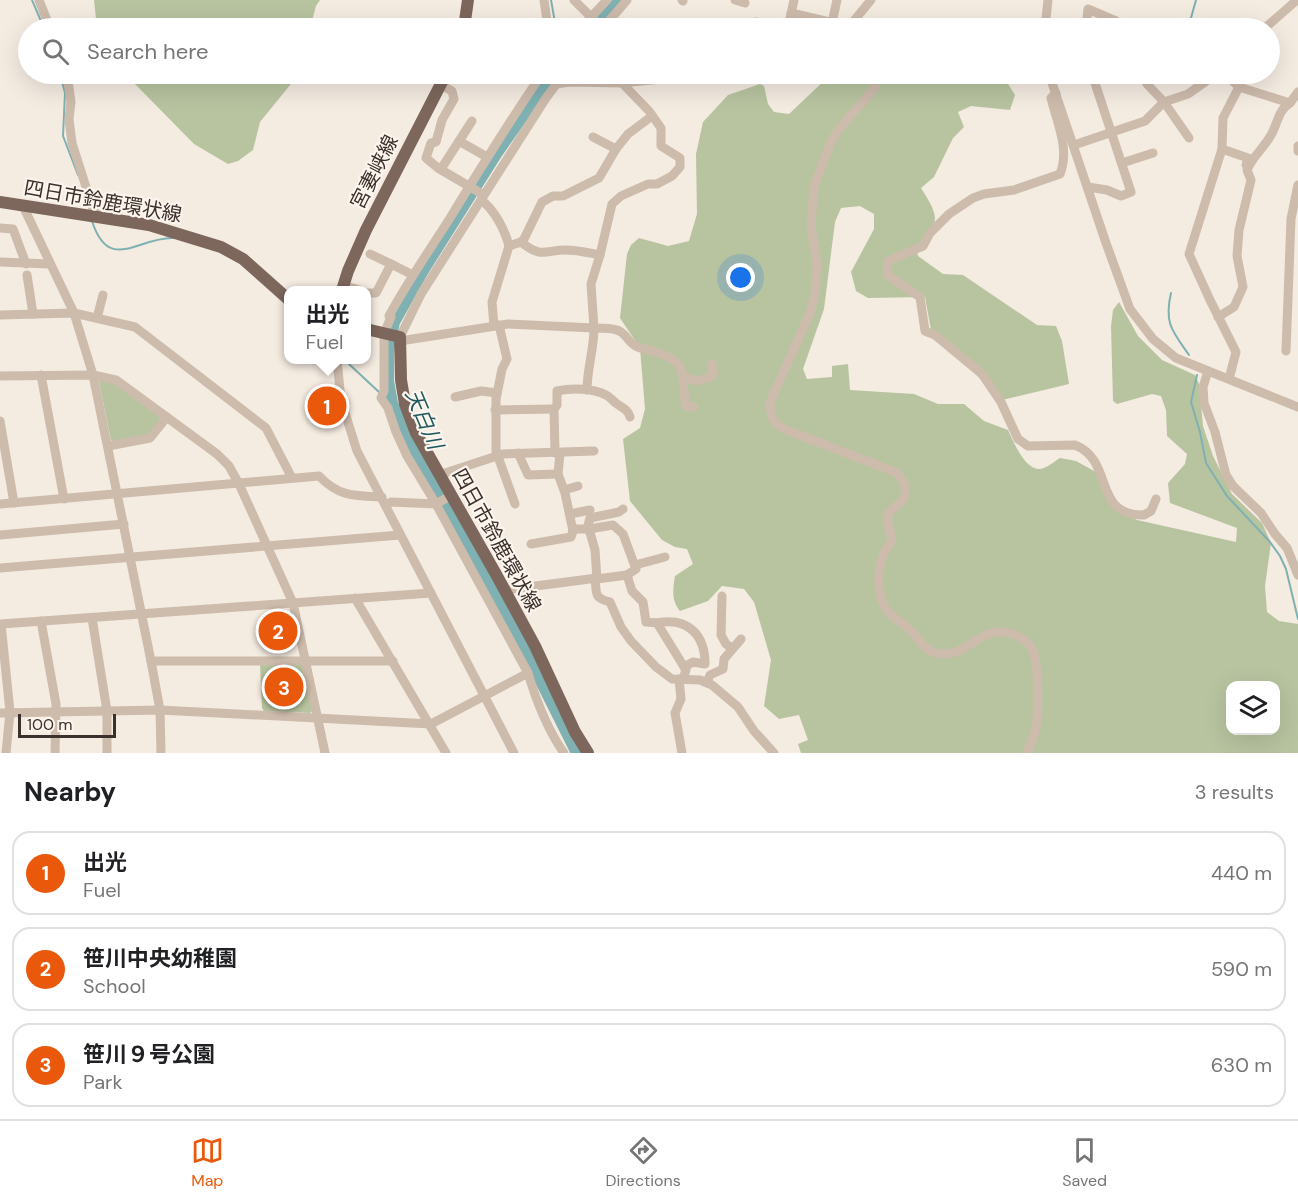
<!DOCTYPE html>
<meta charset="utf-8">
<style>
body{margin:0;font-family:"DM Sans","Noto Sans JP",sans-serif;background:#f2f2f2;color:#202124}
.controls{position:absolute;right:18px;bottom:18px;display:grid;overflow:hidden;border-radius:12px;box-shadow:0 6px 24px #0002}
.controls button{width:54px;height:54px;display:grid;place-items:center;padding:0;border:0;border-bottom:2px solid #e0e0e0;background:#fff;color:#202124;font:30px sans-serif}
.scale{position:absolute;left:18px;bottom:15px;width:98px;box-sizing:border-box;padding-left:6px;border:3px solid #3b302b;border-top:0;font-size:16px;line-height:21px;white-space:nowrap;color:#3b302b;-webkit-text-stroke:4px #fbf5ee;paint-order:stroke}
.you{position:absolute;left:741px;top:278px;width:21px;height:21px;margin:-15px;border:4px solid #fff;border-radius:50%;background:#1a73e8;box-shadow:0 0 0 9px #1a73e833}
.badge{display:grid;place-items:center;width:39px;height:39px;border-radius:50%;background:#ea580c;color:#fff;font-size:20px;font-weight:700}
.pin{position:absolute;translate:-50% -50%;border:3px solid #fff;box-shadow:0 2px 6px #0006}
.popup{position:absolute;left:284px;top:286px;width:87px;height:78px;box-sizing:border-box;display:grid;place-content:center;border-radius:12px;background:#fff;filter:drop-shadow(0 2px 4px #0005);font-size:20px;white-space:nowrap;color:#757577}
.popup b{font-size:22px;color:#202124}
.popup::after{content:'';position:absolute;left:50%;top:100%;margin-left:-12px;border:12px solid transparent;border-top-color:#fff}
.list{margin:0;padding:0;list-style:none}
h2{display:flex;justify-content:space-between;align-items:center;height:78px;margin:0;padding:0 24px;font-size:26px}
h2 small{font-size:20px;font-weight:400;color:#757577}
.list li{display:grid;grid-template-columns:39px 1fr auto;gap:18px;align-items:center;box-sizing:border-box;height:84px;margin:0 12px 12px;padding:0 12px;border:2px solid #e0e0e0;border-radius:18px}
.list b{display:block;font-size:22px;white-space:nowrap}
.list p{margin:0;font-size:20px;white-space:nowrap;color:#757577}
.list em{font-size:20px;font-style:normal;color:#757577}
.icon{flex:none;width:33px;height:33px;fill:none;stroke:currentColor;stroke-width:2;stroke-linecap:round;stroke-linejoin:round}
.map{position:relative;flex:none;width:1298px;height:753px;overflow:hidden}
.search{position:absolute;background:#fff;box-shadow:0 6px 24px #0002;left:18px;right:18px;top:18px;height:66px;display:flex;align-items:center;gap:15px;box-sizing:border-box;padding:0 21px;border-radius:33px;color:#757577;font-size:22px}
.sheet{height:366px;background:#fff}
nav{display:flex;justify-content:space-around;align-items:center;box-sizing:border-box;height:84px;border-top:2px solid #e0e0e0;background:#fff;font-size:16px;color:#757577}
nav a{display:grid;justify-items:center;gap:3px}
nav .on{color:#ea580c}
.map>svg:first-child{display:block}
</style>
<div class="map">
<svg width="1298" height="753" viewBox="0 0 1298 753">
<rect width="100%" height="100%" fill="#f4ebe1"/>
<g fill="#b8c4a0" fill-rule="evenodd">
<polygon points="94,0 320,0 316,6 310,28 97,28"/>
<polygon points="118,74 299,74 260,122 253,150 238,161 228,164 194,144 136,85"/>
<path d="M841,74H1002L1015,95L1010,110L971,106L958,112L964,127L953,138L934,177L921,188C942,221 938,221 917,251L918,256L943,274L963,275L1037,325L1056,326L1062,341L1069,384L1002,400L931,330L925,297L868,298L856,291L851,272L874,229V214L860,206L841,208L835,222L824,309L803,369L807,379L832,377V366L848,364L850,390L914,394L938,404H964L984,421L1008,430C1014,442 1026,475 1044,468C1049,466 1055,461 1060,458L1076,461L1105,477L1116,509L1137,520L1236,542L1237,528L1170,503L1168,483L1185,464L1187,454L1167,436L1166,410L1161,396L1152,394L1117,404L1113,401L1111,326L1113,310L1119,302L1138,336L1162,360L1195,375L1199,384L1203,426L1213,456L1232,494L1262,523L1271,543L1265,586L1267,612L1279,621L1298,624V753H801L798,744L808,740L799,715L779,719L764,706L771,660L754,602L744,589L722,586L708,601L680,611C671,601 673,588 675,576L693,564L687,549L675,547L662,540L630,501L623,439L640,428L645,409L640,348L620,318L627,254L631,245L639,238L668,246L689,241L697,214L696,154L703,122L728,95L760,84L764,86L768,104L774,112L789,114L828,77ZM1230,686H1276V730H1230Z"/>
<polygon points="101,380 118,385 161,417 161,419 149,435 114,441 111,440 99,382"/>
<polygon points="260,664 301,664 303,666 312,711 310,713 264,711 262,708"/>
</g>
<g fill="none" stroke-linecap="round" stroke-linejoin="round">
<g stroke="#7fb0b2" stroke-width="2">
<polyline points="32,0 44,28"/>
<polyline points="551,0 556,28"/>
<polyline points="1191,28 1191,18 1196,0"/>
<polyline points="60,74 65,93 63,136 78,175"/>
<path d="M92,221C109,274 138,237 173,238"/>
<path d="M1171,293C1164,323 1172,331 1189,355"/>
<polyline points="349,364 380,393"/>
<polyline points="1197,375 1191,402 1200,432 1206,463 1227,496 1270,542 1280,556 1286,569 1298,619"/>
<polyline points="386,398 392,403"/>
</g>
<g stroke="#7fb0b2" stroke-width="12">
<polyline points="595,28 620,0"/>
<polyline points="552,74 496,154 422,272 394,322 388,351 388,381 392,403 405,435 457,525 534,667 577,753"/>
</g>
<g stroke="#cdbbac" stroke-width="9">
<polyline points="39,0 50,28"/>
<polyline points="544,0 548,28"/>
<polyline points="574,0 602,28"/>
<polyline points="682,0 683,1"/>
<polyline points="735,0 745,3"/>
<polyline points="791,13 834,23 843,28"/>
<polyline points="756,22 784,28"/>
<polyline points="720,23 734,28"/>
<polyline points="832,23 837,0"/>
<polyline points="581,28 607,0"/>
<polyline points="603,28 627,0"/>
<polyline points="788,28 794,0"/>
<polyline points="848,28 871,0"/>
<polyline points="1045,28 1048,0"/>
<polyline points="1086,28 1088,9 1116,21 1123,28"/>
<polyline points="1265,28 1297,0"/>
<polyline points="67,74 71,102 69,119 72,143 93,209 99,217"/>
<path d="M542,74C510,120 480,169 450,218C429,251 408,281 389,316L391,317L384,334V391L381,398L388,408L396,432L407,456L436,504L528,673C536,700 547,729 564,753"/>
<path d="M877,74L874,89L838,130L831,142L814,186L811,226L817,265L815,293L810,313L770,402C770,415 773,423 784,429L895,472C904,479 910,491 901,502C897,507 890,508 888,515C886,524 891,531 892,539C890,544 888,547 885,551C876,569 876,598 889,613C895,619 904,624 910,630C921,641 925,653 942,654C964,655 976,635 996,632C1009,631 1026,637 1032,649C1039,662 1039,716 1035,731C1033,739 1030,746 1027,753"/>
<polyline points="1049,74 1106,243 1130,309 1153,339 1176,358 1298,407"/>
<polyline points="1141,74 1147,84 1164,102 1189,138"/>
<polyline points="1225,74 1239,87 1223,118 1222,149 1189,254 1210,300 1236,352 1229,379"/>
<polyline points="556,84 570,82 622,83 710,74"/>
<polyline points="441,85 452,91 454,99 442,120 436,142 431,143 426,158 438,168 484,195"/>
<path d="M1056,93L1051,98C1057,123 1070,149 1060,174L1014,190L984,194L973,198L949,214L930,233L923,246L888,261L887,275L920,297L925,331L935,335L982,374L1001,402L1018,439L1028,446L1075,445C1115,461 1092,516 1144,515L1151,511L1156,499"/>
<polyline points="1290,103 1298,92"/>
<polyline points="593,137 616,149"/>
<polyline points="459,141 487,157"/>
<polyline points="1074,145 1145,121 1164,102 1188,94 1216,74"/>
<polyline points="1298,146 1298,151"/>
<polyline points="1222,149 1248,158 1246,165"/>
<polyline points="1122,163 1153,153"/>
<polyline points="441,169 472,121"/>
<polyline points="1088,187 1107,190 1121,196 1131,192 1092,74"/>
<path d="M481,200C494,209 505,230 509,246L492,302L494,326"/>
<polyline points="23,206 74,313 93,375 151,661 160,710 161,753"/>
<polyline points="0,228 13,229 26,264"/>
<path d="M521,242C542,259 545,250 566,250C578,250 589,253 600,255"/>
<polyline points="509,246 521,242 524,239 542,202 553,196 563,196 599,178 616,149 628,134 652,116"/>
<polyline points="370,254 391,264"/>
<polyline points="0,262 50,264"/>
<polyline points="27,275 33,314"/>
<polyline points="343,285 359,290"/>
<polyline points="366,293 376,293 391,264 413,275"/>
<polyline points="0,315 74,313 135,327 266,428 292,478"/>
<path d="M1218,317L1234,307L1243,287L1237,256L1239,230L1251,180L1247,170C1253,156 1264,148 1271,135C1278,123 1278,110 1290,103L1239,87"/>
<polyline points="97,318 103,295"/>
<polyline points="499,325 507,359 502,369 496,399 496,451 515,504"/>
<polyline points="400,337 421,294 546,98 564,74"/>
<polyline points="400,341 508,324 594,328 591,284 600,255 612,204 621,196 648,184 657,184 672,176 680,167 680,158 661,146 661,128 649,111 622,83"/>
<polyline points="1286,351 1291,219 1298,185"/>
<polyline points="337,360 341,400 357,451 514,753"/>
<polyline points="1208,371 1203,387 1204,403 1215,432 1226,475 1233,486 1261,513 1275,534 1287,548 1298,575"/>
<polyline points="41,375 64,499"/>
<polyline points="0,376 93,375 116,380 217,454 229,466 239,484 293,603 325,753"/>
<polyline points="684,377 697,381 711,377 713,372 712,364"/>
<path d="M587,390C587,369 594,349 594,328C601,329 614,327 621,332C626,335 629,342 634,345C639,349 650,350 656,352C691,363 680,376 686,406L694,407"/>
<polyline points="455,397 481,391 497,393"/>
<polyline points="495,410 554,409"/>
<polyline points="0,421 14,503"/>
<polyline points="108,446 150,438 167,417"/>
<polyline points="518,453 528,475 558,474"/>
<path d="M555,453L554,409L557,405V391C571,388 593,388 606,395C610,397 613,401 617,404C623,408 628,410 630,417"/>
<polyline points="439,475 503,454 594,451"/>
<polyline points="564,490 578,486"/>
<path d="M0,504L319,476C339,497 355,496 382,497"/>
<polyline points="386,505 391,502 436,504 450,496"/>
<polyline points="570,514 590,510"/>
<polyline points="573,529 589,529 595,550 597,579 627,575 632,591 643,602 646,622 657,623 686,670 683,679"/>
<polyline points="587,529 590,518 619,512 623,509"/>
<polyline points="589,529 613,525 623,534 636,569 627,575"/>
<polyline points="0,535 124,524"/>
<polyline points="531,544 571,537 573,531 565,493 558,474 560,453"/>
<polyline points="635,565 665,557"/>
<polyline points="0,568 400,535"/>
<path d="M595,578C597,593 593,598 610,602L621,627L631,641L656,667L672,679L700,680L712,685L738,707L754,731L774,753"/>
<polyline points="505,590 597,578"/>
<polyline points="722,596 721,635 726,644 732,648"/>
<polyline points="355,598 446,753"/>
<polyline points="92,618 107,711 107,753"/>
<polyline points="41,621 56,704 55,753"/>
<path d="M657,623C687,617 705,634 705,664L693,662L684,667"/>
<polyline points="151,661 393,661"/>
<polyline points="679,679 681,699 675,713 682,753"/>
<polyline points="707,682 710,675 723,669 724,659 741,639"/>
<polyline points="0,713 160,710 431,724 528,673"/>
<polyline points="6,753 10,712 1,624 431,593"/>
</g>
<g stroke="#7d675c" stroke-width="12">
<polyline points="464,28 468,0"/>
<polyline points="0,202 149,225 221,247 243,259 288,299"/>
<polyline points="342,290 348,271 366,230 446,74"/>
<polyline points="366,329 400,337 401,380 405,404 416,433 497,576 535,646 575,732 588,753"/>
</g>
</g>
<g text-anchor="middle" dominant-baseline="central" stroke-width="4.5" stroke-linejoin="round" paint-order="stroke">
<g font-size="20" fill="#3b302b" stroke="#fbf5ee">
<text transform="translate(374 172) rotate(-63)">宮妻峡線</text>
<text transform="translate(103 201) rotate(10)">四日市鈴鹿環状線</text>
<text transform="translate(497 540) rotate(61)">四日市鈴鹿環状線</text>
</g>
<g font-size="21" font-style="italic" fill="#1f5a5e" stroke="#fbf5ee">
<text transform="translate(424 419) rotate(67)">天白川</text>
</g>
</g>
</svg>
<div class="controls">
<button><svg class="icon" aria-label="layers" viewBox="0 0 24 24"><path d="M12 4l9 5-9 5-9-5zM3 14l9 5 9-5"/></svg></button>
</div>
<div class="scale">100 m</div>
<div class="you"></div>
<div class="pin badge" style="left:327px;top:406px">1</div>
<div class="popup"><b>出光</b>Fuel</div>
<div class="pin badge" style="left:278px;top:631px">2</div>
<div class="pin badge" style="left:284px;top:687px">3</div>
<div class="search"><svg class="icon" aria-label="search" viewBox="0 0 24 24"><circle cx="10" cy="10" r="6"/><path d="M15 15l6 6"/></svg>Search here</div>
</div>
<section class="sheet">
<h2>Nearby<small>3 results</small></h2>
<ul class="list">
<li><span class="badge">1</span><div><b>出光</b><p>Fuel</p></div><em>440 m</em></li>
<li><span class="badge">2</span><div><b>笹川中央幼稚園</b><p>School</p></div><em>590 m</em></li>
<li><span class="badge">3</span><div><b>笹川９号公園</b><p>Park</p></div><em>630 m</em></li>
</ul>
</section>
<nav>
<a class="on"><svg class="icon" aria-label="map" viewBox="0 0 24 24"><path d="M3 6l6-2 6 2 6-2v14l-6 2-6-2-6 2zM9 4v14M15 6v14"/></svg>Map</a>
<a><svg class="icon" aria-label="directions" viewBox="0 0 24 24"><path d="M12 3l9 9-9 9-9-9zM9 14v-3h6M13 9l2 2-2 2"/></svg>Directions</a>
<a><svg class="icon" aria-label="saved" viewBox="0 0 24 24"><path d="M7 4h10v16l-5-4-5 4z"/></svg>Saved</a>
</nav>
